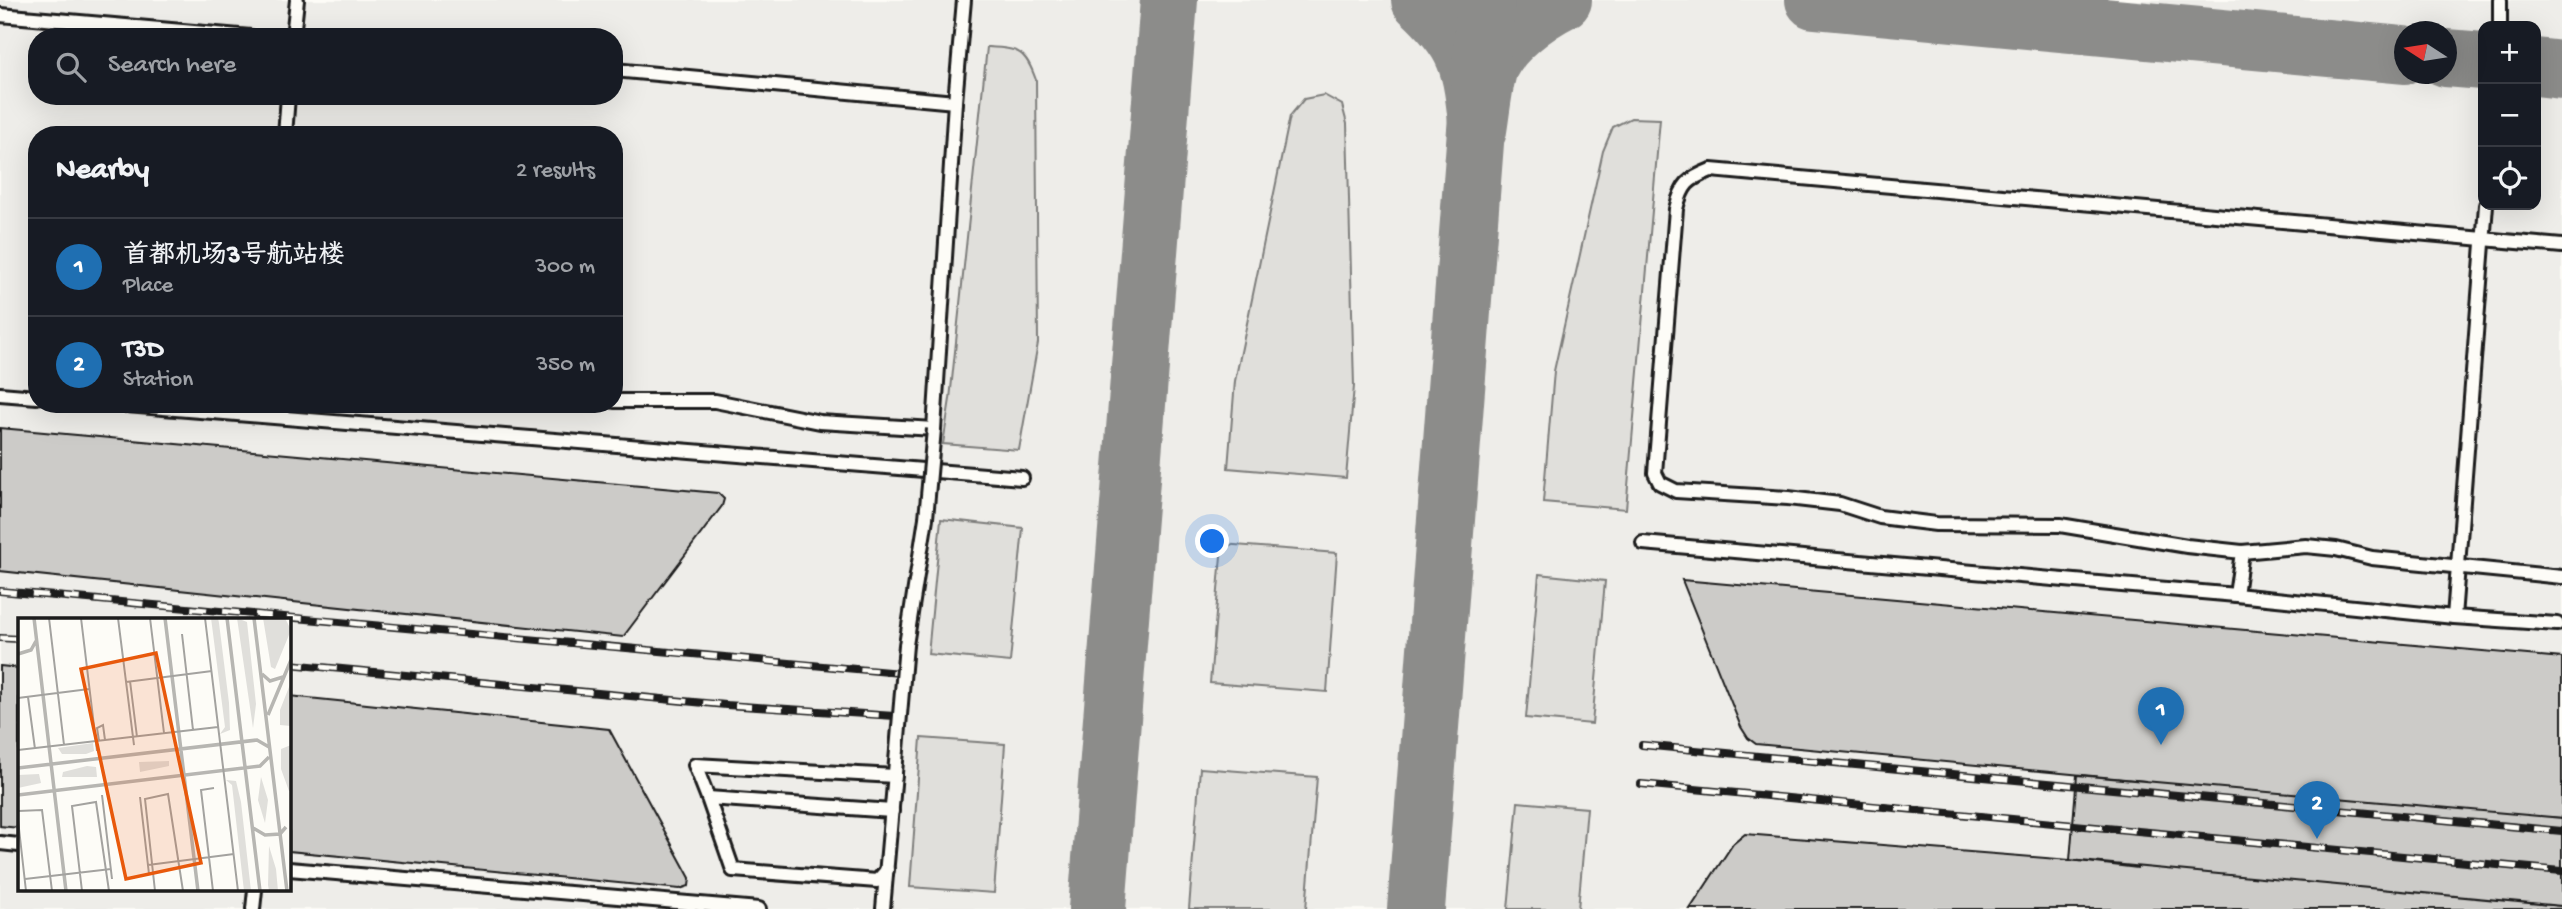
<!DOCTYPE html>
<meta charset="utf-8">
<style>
body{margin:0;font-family:"Gochi Hand","LXGW WenKai TC",sans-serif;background:#242831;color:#f1f3f6}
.controls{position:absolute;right:21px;top:21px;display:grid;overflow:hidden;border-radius:14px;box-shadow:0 7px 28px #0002}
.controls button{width:63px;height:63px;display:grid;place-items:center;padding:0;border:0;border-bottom:2px solid #363941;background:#171b24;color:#f1f3f6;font:35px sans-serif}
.compass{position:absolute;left:2394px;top:21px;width:63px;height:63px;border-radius:50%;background:#171b24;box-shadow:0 7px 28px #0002;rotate:282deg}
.you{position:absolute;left:1213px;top:542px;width:24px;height:24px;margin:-18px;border:5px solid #fff;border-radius:50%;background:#1a73e8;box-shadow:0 0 0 10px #1a73e833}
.badge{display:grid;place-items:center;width:46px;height:46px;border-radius:50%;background:#1f6fb2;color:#fff;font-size:23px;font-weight:700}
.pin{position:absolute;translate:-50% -58px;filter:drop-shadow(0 2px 4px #0008)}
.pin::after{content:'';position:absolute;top:37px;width:24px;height:21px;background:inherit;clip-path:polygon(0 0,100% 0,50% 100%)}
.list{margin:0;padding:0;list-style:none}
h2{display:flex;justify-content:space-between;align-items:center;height:91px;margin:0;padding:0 28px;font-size:30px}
h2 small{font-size:23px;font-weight:400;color:#9ea1a6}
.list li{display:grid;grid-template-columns:46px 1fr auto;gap:21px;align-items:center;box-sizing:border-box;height:98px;padding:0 28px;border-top:2px solid #363941}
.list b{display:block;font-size:26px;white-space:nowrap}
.list p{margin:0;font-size:23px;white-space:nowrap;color:#9ea1a6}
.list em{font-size:23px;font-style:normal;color:#9ea1a6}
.icon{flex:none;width:38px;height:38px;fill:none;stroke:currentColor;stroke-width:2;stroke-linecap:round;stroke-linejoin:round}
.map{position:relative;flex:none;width:2562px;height:909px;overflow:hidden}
.search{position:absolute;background:#171b24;box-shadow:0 7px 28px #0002;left:28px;top:28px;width:595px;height:77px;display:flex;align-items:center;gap:18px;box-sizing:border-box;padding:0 24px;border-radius:28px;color:#9ea1a6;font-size:26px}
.panel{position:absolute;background:#171b24;box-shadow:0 7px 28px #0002;left:28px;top:126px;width:595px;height:287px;border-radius:28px}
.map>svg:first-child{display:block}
</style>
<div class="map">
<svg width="2562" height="909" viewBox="0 0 2562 909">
<rect width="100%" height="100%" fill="#fdfcf7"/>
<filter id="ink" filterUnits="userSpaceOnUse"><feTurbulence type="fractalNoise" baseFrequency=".0143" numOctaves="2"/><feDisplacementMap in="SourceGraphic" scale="14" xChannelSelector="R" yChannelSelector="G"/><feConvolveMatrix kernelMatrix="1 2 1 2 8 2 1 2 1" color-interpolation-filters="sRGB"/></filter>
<g filter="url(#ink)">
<path fill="#eeede9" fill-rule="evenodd" d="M0,0H2562V909H0ZM2483,26H2536V205H2483ZM2404,32H2446V74H2404ZM37,37H614V96H37ZM37,135H614V404H37ZM19,620H289V890H19Z"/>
<g fill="#e0dfdb" stroke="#7e7e7c" stroke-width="2">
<path d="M987,47C1019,49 1025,49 1036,80L1038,343L1019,450L943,444L950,399Z"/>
<polygon points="1324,95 1342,105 1347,124 1354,386 1346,478 1228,468 1235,381 1290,116 1304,99"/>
<polygon points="1631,118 1660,119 1626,509 1543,502 1554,371 1603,151 1613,127"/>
<polygon points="941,519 1023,528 1010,662 928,654"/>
<polygon points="1222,544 1337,553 1327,692 1210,683"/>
<polygon points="1539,574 1605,581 1592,724 1526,718"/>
<polygon points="921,738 1005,744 994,893 910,887"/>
<polygon points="1200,768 1317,777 1306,909 1189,909"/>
<polygon points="1518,802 1587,808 1578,909 1508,909"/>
</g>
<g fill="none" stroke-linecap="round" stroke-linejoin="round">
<g stroke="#8c8c8a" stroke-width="58">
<path d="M1420,0C1469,45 1471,66 1478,130C1481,113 1484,79 1490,65C1503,38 1537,13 1563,0"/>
<polyline points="1814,0 2404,55"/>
<polyline points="2446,58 2483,61"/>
<polyline points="2536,67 2562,70"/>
<polyline points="1097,909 1169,0"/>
<polyline points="1416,909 1486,0"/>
</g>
</g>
<g fill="#cccbc8" stroke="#1c1c1c" stroke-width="2">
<polygon points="0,428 718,493 724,499 722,506 623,637 0,571"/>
<polygon points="1682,580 2562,658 2562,818 2547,817 2540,904 2562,906 2562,909 1690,909 1733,844 1745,834 2070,860 2137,868 2145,781 1756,744 1748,738 1741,727"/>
<polygon points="0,666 19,668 19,828 0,826"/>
<polygon points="289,696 609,729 690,878 689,886 680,889 289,851"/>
<polygon points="2077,775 2562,818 2562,906 2070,860"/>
</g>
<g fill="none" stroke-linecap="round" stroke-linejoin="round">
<g stroke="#1c1c1c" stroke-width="18">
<g id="service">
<polyline points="0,15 251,37"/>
<polyline points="2500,26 2500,0"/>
<polyline points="293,37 297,0"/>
<polyline points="614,70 955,102"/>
<polyline points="285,135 288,96"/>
<path d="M2562,246L1711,170C1688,179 1682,184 1676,209L1655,473L1660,483L1676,491L1788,498L1840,504L1880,517L1936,524L2060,525L2187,546L2242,552L2306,546L2336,549L2372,558L2562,577"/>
<polyline points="0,394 37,397"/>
<polyline points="614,401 715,401 820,422 934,429 955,102 964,0"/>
<polyline points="114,404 1022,478"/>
<polyline points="1643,543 2236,595 2454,617 2557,624"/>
<polyline points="2236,595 2242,552"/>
<polyline points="2454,617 2486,205"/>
<polyline points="906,645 926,518"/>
<polyline points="708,798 695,765 895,776"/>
<polyline points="0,843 19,845"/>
<polyline points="289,869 759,909"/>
<polyline points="887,870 877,881 733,870 708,798 892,811"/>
<polyline points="253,909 255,890"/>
<polyline points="883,909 897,750"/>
</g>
</g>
<use href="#service" stroke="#fdfcf7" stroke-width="12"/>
<g stroke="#1c1c1c" stroke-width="8">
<g id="rail">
<polyline points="0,591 900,673"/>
<polyline points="0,638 19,639"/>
<polyline points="289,664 726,705 895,716"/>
<polyline points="1642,745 2562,831"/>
<polyline points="1641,784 2562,871"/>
</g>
</g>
<use href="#rail" stroke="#fdfcf7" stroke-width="5" stroke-dasharray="16" stroke-linecap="butt"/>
<g stroke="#1c1c1c" stroke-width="18" stroke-linecap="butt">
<g id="service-bridge">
<polyline points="926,518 934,429"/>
<polyline points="897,750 906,645"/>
</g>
</g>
<use href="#service-bridge" stroke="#fdfcf7" stroke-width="12"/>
</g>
</g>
<g transform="translate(18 618)">
<rect width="273" height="273" fill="#fdfcf7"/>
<path d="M193,0H200L201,5L211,85L212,112L202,116L207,109ZM219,0L229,4L238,86L235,110ZM245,0H267L273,12L257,51L253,49ZM273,64V108L262,107V92ZM75,125L76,133L68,136H44L40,130ZM273,127V173H271L263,151V131ZM151,143V148L122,154L121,144ZM69,148L78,149L79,159H44L45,154ZM21,156L23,165L0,170V157ZM243,159L250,182L247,205L240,182ZM208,162L218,163L223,184L233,273H226L214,167ZM251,228L258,251L260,273H251L250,267Z" fill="#e0dfdb"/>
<path fill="none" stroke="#b7b6b2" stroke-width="3.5" d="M16,0L48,273M147,0L180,273M209,0L242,273M236,0L269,273M0,36L13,32L18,23M244,56L252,63L265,59M250,97L273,42M0,150L239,122L251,129M0,177L242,148L251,139M235,210L247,217L262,216L268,209"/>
<path fill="none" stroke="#a3a29f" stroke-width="2" d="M31,0L46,127M63,0L79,133M100,0L116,127M132,0L146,115M187,0L220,273M164,16L175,112M112,63L119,119M108,64L194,53M10,79L17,131M0,80L71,71M81,123L79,110L85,107L87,122M0,132L200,109M84,177L94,261M122,179L131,256M0,193L24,192L34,273M0,202L8,273M130,247L216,236M7,261L93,251M64,273L54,188L78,184L91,273M137,273L127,181L150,176L165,273M195,273L183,172L196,170"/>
<path fill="#e8590c" fill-opacity="0.15" stroke="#e8590c" stroke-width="3.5" d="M138,35L183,245L108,261L63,51Z"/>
<rect width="273" height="273" fill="none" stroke="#1c1c1c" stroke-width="3.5"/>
</g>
</svg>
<div class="controls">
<button>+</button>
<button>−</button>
<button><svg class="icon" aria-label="locate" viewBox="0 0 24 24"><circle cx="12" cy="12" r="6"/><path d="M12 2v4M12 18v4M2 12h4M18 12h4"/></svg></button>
</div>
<svg class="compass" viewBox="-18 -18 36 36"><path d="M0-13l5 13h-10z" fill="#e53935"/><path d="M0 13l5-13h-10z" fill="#9ea1a6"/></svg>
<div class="you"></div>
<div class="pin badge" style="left:2161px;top:745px">1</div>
<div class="pin badge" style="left:2317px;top:839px">2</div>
<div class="search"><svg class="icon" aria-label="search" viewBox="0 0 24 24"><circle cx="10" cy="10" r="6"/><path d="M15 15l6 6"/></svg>Search here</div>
<section class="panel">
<h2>Nearby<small>2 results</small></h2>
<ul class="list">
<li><span class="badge">1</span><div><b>首都机场3号航站楼</b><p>Place</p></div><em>300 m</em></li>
<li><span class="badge">2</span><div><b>T3D</b><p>Station</p></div><em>350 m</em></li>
</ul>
</section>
</div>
